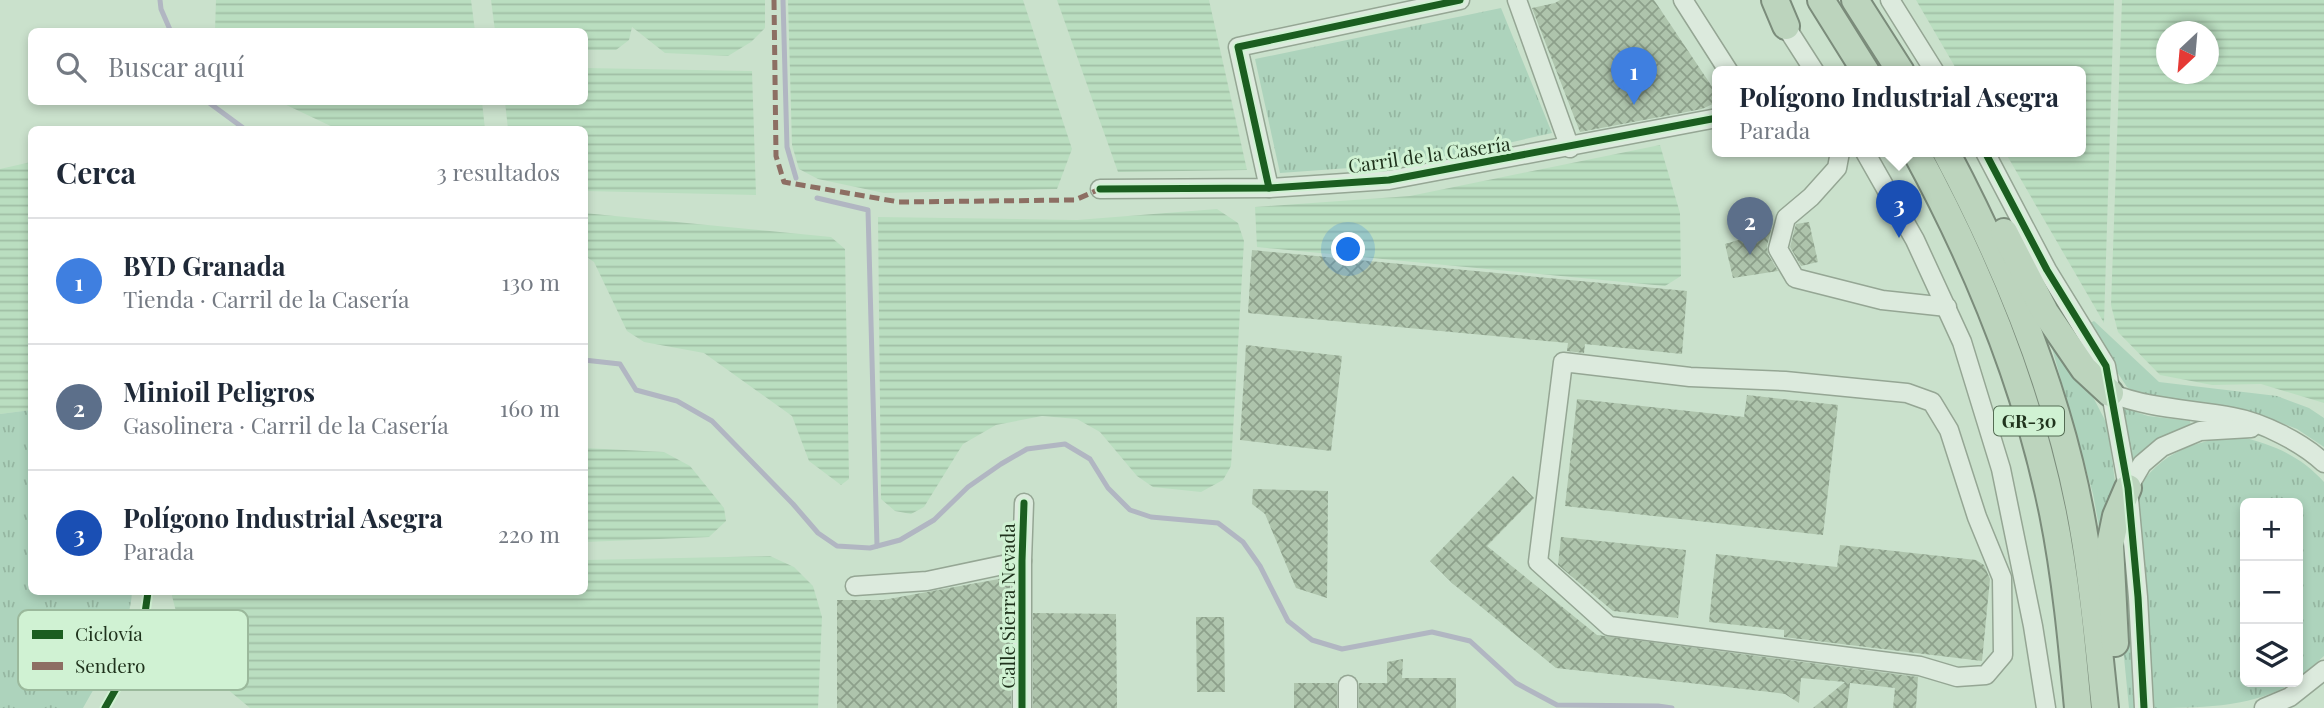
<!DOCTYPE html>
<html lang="es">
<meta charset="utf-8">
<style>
body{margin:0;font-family:"Playfair Display",serif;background:#f6f6f7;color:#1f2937}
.controls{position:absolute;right:21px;bottom:21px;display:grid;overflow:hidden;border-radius:10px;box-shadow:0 4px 10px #0003}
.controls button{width:63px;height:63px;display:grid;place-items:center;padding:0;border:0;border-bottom:2px solid #e0e1e3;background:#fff;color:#1f2937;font:35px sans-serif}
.compass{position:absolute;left:2156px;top:21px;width:63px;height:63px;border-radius:50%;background:#fff;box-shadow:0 4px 10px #0003;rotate:206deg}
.you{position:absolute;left:1349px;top:250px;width:24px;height:24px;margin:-18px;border:5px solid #fff;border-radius:50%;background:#1a73e8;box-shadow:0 0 0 10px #1a73e833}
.badge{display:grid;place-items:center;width:46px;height:46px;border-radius:50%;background:#b45309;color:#fff;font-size:23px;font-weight:700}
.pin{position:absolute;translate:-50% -58px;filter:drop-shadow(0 2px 4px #0008)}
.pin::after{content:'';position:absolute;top:37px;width:24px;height:21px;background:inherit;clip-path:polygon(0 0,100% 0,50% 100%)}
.popup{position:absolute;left:1712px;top:66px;width:374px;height:91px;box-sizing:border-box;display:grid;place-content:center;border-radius:10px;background:#fff;filter:drop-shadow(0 2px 5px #0005);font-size:23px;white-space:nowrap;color:#747a83}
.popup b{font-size:26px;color:#1f2937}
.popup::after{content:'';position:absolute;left:50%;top:100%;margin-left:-14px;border:14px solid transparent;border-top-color:#fff}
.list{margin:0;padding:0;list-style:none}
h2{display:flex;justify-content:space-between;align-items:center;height:91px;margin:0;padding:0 28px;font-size:30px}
h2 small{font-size:23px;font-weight:400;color:#747a83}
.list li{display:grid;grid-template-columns:46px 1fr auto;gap:21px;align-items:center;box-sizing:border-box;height:126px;padding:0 28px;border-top:2px solid #e0e1e3}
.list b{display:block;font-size:26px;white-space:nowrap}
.list p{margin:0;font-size:23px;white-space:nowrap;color:#747a83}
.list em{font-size:23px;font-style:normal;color:#747a83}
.icon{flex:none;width:38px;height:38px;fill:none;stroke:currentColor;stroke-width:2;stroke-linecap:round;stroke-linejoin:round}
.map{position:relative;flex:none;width:2324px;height:708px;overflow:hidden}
.search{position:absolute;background:#fff;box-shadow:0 4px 10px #0003;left:28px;top:28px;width:560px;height:77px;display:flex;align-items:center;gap:18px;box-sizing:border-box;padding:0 24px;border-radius:10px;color:#747a83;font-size:26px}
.panel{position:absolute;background:#fff;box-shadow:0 4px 10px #0003;left:28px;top:126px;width:560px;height:469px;border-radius:10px}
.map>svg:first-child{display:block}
</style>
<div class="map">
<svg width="2324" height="708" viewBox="0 0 2324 708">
<defs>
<pattern id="farmland-rules" width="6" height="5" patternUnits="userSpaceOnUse" patternTransform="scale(1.75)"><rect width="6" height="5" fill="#badec0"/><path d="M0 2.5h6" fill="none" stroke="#a0bfa5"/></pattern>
<pattern id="grass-tufts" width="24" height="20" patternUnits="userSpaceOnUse" patternTransform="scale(1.75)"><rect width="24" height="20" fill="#add3bc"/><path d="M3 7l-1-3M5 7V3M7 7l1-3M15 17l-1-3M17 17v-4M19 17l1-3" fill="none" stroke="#95b6a1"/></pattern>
<pattern id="building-cross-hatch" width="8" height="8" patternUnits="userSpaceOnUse" patternTransform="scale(1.75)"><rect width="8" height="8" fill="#aec4ac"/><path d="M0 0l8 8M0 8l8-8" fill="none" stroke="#8da08b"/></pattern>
</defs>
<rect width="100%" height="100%" fill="#cae1cc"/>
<g fill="url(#farmland-rules)" fill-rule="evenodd">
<polygon points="216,0 471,0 475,31 215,31"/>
<polygon points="491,0 765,0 765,28 751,42 728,56 665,53 632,27 629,40 616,50 585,50 584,32 495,31"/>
<polygon points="788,0 1023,0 1072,149 1057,189 884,193 818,179 799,169 792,145"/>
<polygon points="1057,0 1209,0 1247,170 1118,172"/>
<polygon points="1916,0 2114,0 2104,323 2005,152 2081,152 2081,72 1958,72"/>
<path d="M2122,0H2324V403L2261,384L2212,385L2160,375L2118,332L2111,305ZM2166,32H2208V74H2166Z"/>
<polygon points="585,68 752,71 756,195 585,191 584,130 508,129 505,102 584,102"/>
<polygon points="280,102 482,102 485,129 337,129"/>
<polygon points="1660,145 1680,213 1681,276 1665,286 1257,247 1255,207 1410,196"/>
<polygon points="31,162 31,410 0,414 0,169"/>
<polygon points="1217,209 1238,223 1244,241 1231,466 1223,480 1201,492 1153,487 1137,476 1100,432 1077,419 1042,416 996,425 963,444 924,507 911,514 895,511 881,499 878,217 1077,220"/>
<polygon points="584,213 831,237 845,249 849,479 841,485 809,461 792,416 704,353 644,342 627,331 594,262 585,256"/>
<polygon points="585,448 664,452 690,466 724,508 726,521 709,537 585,542"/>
<polygon points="770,556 794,567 813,586 822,617 818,708 250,708 208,673 181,631 171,592 584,592 585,560"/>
</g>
<g fill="url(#grass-tufts)">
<polygon points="1501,8 1552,133 1464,153 1377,166 1280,173 1255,59"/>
<polygon points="2094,321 2159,382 2277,396 2309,408 2324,418 2324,447 2297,429 2260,415 2143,397 2127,387 2086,325"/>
<polygon points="2057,345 2093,397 2107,424 2116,488 2102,543 2093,494 2052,348"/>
<polygon points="2121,407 2148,416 2190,421 2191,427 2130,469"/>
<path d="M31,410L32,592H132C130,630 102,675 83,708H0V414Z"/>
<path d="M2239,436C2273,445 2300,455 2324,482V656L2298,679V503H2245V682H2294C2253,708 2199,708 2151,708L2136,491C2162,451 2194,441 2239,436Z"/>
<polygon points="2124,515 2139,708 2129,708 2118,596"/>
</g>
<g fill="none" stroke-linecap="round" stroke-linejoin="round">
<g stroke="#b1b6c2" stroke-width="5">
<polyline points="160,0 161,9 171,32"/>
<polyline points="783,0 787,147 796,178"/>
<polyline points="208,102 246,130"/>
<polyline points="817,198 868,210 877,546"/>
<polyline points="584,360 620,364 636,390 677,401 712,421 793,504 818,533 837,546 870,548 900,540 934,520 968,487 1001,464 1027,449 1065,444 1090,459 1108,488 1130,510 1151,517 1218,523 1243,542 1260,566 1288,621 1312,640 1342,649 1432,632 1470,641 1516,683 1557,705 1658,706 1672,708"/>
</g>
</g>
<g fill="url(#building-cross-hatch)">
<polygon points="1560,0 1654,0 1717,94 1715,103 1702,109 1580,132 1532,8 1555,3"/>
<polygon points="1809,222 1818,262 1801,266 1790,247 1796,224"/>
<polygon points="1771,230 1767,246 1768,254 1778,271 1733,278 1725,244 1742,239 1741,237"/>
<polygon points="1252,250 1687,291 1682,354 1585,344 1584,353 1567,351 1568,343 1248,313"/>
<polygon points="1246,345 1342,356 1331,451 1240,440"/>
<polygon points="1747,395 1838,405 1823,535 1565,506 1577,399 1744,417"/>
<polygon points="1513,476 1534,498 1487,546 1597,635 1918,677 1916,708 1893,708 1895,688 1850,683 1847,708 1813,708 1845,682 1801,678 1799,703 1785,694 1770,692 1556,668 1452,583 1430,561"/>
<polygon points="1253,489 1328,491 1327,598 1296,588 1265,514 1252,504"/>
<polygon points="1561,537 1686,550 1678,618 1613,611 1558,565"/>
<polygon points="1840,545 1976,560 1984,565 1990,579 1982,661 1784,637 1784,630 1709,622 1716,554 1837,567"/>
<polygon points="1010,577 1011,708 837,708 837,600 883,600"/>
<polygon points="1033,613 1116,614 1117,708 1033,708"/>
<polygon points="1196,617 1224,617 1225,692 1197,692"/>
<polygon points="1403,659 1402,678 1456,678 1456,708 1359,708 1359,683 1387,683 1387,662"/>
<rect x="1294" y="683" width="43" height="25"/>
</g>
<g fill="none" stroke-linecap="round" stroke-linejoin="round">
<g stroke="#95a694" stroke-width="21">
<g id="minor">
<polyline points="1517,0 1570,148"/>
<polyline points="1683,0 1729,72"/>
<polyline points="1890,0 1935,72"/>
<polyline points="1781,19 1815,72"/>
<polyline points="1840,152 1837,168 1811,197 1786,218 1778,249 1795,278 1882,300 1947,307"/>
<polyline points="1865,152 1915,240 1962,342 2001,469 2033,626 2046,708"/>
<polyline points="1985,152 2047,270 2106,366 2128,488 2138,597 2144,708"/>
<polyline points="1269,188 1238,47 1460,0"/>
<polyline points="1100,189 1269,188 1389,180 1717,118"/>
<polygon points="1563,362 1690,377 1785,381 1907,393 1932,402 1949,430 1977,517 2002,578 2003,655 1986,675 1957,677 1920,666 1609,626 1538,562"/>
<path d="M2110,393C2150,409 2191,409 2233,417C2262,422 2303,443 2324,463"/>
<polyline points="2128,488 2142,464 2162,447 2200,431 2251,428"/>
<polyline points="855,586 927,581 1022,561"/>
<polyline points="1022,708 1022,561 1024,503"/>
<polyline points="1348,708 1348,685"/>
<polyline points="2264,708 2290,697 2324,670"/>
</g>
</g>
<g stroke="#7b8c7b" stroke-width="30">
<g id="highway">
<polyline points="1775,0 1786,26"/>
<polyline points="1821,0 1866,72"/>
<polyline points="1855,0 1901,72"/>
<path d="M1916,152C1978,266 2027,386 2053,513C2066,578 2072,643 2078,708"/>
<path d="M1946,152C2009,271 2064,406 2085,540C2094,595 2099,652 2105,708"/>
<polyline points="2004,232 2045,312 2084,369 2110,393"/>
<polyline points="2115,643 2110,545 2116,516 2128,488"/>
</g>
</g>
<use href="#minor" stroke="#dceadd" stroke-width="18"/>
<use href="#highway" stroke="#bcd4bd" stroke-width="26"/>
<polyline stroke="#8d6e63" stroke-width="5" stroke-dasharray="10 5" stroke-linecap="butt" points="774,0 776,156 784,182 899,202 1075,200 1100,189"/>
<g stroke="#d0f2d3" stroke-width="11">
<g id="cycleway">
<polyline points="1985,152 2047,270 2106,366 2128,488 2138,597 2144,708"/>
<polyline points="1269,188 1238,47 1460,0"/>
<polyline points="1100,189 1269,188 1389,180 1717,118"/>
<polyline points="105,708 130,664 142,634 148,592"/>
<polyline points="1022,708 1022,561 1024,503"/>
</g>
</g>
<use href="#cycleway" stroke="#1b5e20" stroke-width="7"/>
</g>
<g text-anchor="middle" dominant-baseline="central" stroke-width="6" stroke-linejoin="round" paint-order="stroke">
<rect fill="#d0f2d3" stroke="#556c54" stroke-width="2" x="1994" y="406.5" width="70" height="29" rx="5"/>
<g font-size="18" font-weight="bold" fill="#20331d">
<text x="2029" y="421">GR-30</text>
</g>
<g font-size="19" fill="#20331d" stroke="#d0f2d3">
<text transform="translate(1429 154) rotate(-8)">Carril de la Casería</text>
<text transform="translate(1007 606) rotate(-90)">Calle Sierra Nevada</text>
</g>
</g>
<rect x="18" y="610" width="230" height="80" rx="10" fill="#d0f2d3" stroke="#9bb99c" stroke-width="2"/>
<rect x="32" y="630" width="31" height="9" fill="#1b5e20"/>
<rect x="32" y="662" width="31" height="8" fill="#8d6e63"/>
<g font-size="19" fill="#20331d">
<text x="75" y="641">Ciclovía</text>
<text x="75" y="673">Sendero</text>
</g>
</svg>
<div class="controls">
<button>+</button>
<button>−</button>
<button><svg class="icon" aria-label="layers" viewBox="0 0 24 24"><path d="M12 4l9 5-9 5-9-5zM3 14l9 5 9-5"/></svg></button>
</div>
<svg class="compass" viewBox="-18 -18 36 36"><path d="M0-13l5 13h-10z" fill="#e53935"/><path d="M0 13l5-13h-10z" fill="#747a83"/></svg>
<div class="you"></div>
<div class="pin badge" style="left:1634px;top:105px;background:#3f7fe0">1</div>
<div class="pin badge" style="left:1750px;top:255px;background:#5c6f8a">2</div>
<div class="pin badge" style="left:1899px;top:238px;background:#1a4fb4">3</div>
<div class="popup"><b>Polígono Industrial Asegra</b>Parada</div>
<div class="search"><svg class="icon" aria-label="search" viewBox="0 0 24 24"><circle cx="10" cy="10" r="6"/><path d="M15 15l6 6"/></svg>Buscar aquí</div>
<section class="panel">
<h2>Cerca<small>3 resultados</small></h2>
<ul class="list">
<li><span class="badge" style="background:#3f7fe0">1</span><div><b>BYD Granada</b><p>Tienda · Carril de la Casería</p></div><em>130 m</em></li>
<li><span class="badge" style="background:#5c6f8a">2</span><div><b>Minioil Peligros</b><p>Gasolinera · Carril de la Casería</p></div><em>160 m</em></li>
<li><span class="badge" style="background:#1a4fb4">3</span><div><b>Polígono Industrial Asegra</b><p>Parada</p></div><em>220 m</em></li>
</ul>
</section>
</div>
